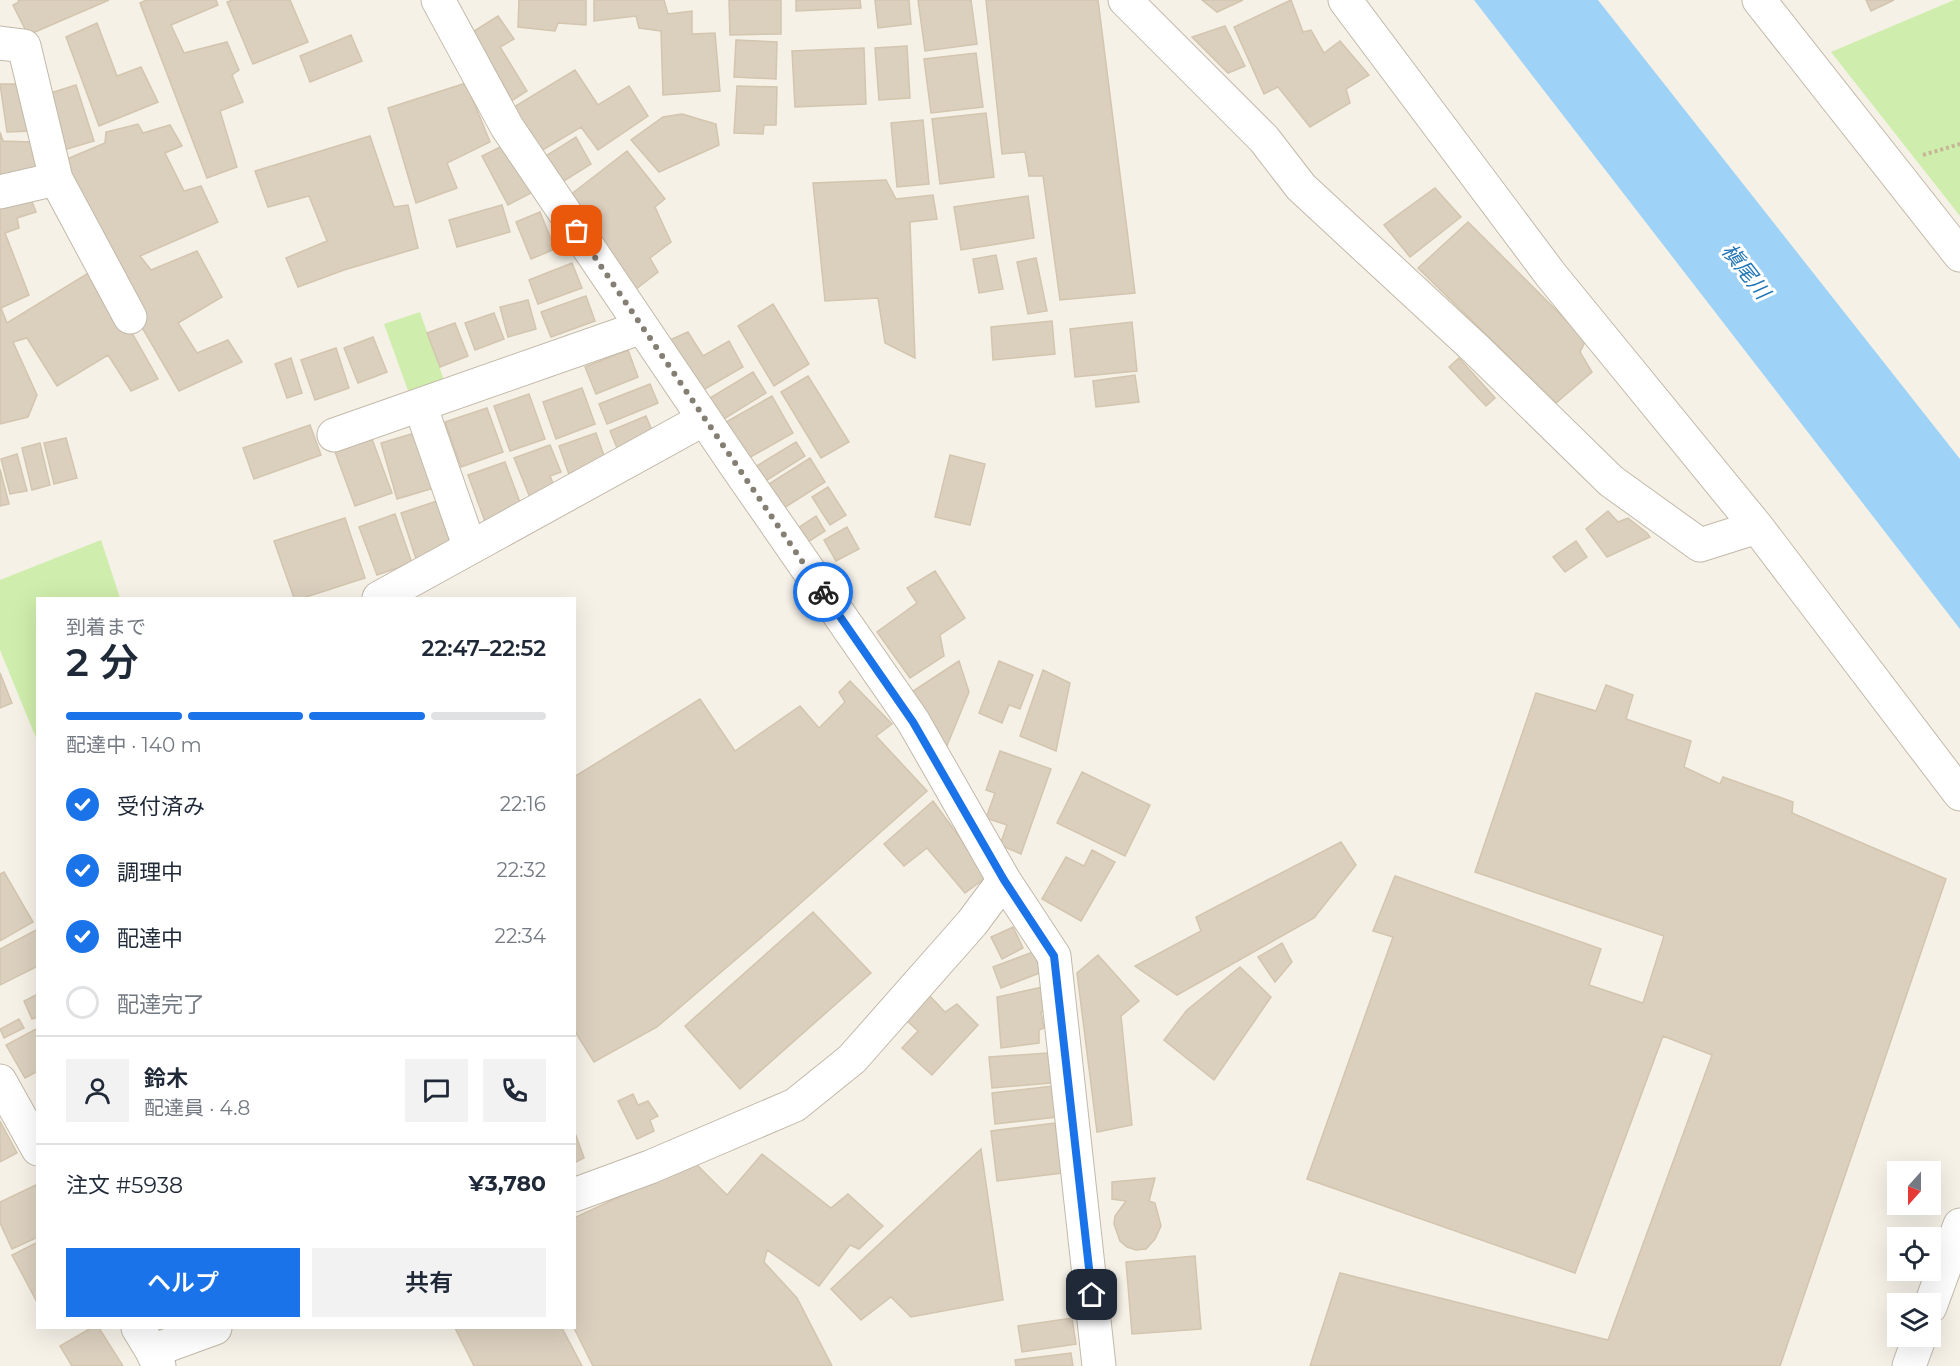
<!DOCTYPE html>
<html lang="ja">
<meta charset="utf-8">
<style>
:root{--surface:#fff;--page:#f2f2f3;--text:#1f2937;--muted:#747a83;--line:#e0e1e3;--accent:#1a73e8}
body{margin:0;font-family:Montserrat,"Noto Sans JP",sans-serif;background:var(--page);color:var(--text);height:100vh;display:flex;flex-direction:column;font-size:22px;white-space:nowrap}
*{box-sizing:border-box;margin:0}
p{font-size:20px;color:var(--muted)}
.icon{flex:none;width:33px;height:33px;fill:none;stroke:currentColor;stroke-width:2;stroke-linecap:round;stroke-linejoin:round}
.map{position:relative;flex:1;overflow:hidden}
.details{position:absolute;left:36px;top:597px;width:540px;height:732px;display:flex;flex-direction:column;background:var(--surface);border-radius:0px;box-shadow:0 6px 24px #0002}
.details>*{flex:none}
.needle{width:39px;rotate:201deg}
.controls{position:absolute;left:1887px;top:1161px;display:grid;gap:12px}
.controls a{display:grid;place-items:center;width:54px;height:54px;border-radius:0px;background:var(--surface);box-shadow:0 6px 24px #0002;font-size:30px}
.pin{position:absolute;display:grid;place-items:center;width:51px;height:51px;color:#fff;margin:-26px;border-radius:12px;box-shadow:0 3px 9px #0006}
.courier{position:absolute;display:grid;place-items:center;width:60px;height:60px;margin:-30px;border:4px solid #1a73e8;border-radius:50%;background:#fff;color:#222;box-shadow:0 2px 8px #0007}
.headline em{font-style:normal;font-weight:600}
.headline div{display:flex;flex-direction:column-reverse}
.headline{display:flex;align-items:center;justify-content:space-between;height:102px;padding:0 30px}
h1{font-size:39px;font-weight:600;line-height:45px}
.bar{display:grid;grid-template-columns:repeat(4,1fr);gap:9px 6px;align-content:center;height:72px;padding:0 30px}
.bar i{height:8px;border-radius:4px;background:var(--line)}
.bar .on{background:var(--accent)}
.bar p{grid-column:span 4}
.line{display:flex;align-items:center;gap:15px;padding:0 30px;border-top:2px solid var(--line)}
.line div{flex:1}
.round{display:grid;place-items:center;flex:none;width:63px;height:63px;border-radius:0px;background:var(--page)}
ol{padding:0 30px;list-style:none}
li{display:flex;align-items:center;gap:18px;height:66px}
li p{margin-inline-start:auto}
li .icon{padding:6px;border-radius:50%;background:var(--accent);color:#fff;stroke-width:4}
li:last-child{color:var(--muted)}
li i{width:33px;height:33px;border:3px solid var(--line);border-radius:50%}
.cta{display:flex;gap:12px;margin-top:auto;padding:12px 30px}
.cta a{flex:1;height:69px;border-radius:0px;background:var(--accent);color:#fff;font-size:24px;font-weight:600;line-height:69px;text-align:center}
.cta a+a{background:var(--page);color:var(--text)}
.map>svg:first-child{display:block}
</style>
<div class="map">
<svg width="1960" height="1366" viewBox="0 0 1960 1366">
<rect width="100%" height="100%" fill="#f5f1e7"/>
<path fill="#cfedac" d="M1954,0H1960V216L1831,52Z
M420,312L445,383L410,396L384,324Z
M101,540L120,598H38L36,738L0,650V580Z"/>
<path fill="#9ed2f7" d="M1474,0H1598L1960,459V629Z"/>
<path fill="#dbd0be" stroke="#d3c5ae" stroke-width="1.5" d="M18,0H109L28,35L13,5L19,2Z
M146,0H216L218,5L171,25L184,53L227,42L239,70L232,75L243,102L220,111L237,167L207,178L140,3Z
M233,0H290L308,42L253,64L227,2Z
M519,0H586V25L558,23L555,31L518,27Z
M594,0H664L668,14L692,11V34L715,33L720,91L663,95L661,31L639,28L636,16L594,21Z
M729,0H781V34L730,35Z
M796,0H860L861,8L796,11Z
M875,0H909L911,24L878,28Z
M918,0H971L977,44L925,51Z
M986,0H1098L1135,293L1060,300L1043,176H1029L1025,152L1002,154Z
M1202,0H1243L1217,12Z
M1291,0L1303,32L1311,30L1324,53L1340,41L1369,75L1346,89L1350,103L1310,127L1278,87L1264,94L1234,27Z
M1866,0H1894L1871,11Z
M498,16L514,39L500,47L527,91L505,105L463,38Z
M97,23L117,76L141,67L158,102L99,126L66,37Z
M1225,26L1245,66L1228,73L1192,37Z
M351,35L362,61L310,82L300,56Z
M736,40L777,42L776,79L734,77Z
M907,46L910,98L879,100L875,48Z
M864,48L866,104L795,107L792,51Z
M976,53L983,107L931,113L924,59Z
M575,70L598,105L629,86L648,116L598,150L581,127L536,154L509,110Z
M466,83L490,142L447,163L457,188L416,203L388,108Z
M0,84H22L32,131L7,132Z
M76,85L94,141L60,151L44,95Z
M737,86L777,87L776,125H764L763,134L734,133Z
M986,113L994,177L940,184L932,119Z
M682,114L716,124L719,145L659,172L631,140L663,117Z
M923,120L929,184L897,187L891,123Z
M138,124L143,133L170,125L182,146L165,153L184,191L201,186L218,222L140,256L151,270L197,251L222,297L178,323L197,353L228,340L242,362L179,391L119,288L60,162L105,143L106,132Z
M0,132L3,141L30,142L39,173L0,182Z
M370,136L394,207L408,205L418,248L344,270L298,287L286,258L327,241L309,196L268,207L255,171Z
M576,137L591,164L556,186L541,159Z
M506,144L531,193L508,205L482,156Z
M627,151L665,199L655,207L671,242L650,258L658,272L631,293L569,196Z
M886,180L896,199L933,195L937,219L910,222L915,358L885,343L878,298L825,301L813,183Z
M1435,188L1461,217L1410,257L1384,225Z
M29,194L36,212L17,218L19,228L5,233L29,295L1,308L7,323L90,272L132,333L158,379L131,391L108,355L57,386L27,338L13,342L37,395L28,417L0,424V203Z
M1028,196L1034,238L961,250L954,207Z
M502,205L510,232L457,247L449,220Z
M540,212L555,249L531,259L516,222Z
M1468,222L1586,340L1580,352L1592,372L1556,403L1418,268Z
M996,255L1003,289L979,293L973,259Z
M1036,258L1047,311L1028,314L1017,262Z
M572,263L582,288L538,304L529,280Z
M586,296L595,321L551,337L541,312Z
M528,300L536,329L508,337L500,307Z
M773,304L809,364L774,386L738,326Z
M494,313L504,339L475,350L465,323Z
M1052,321L1055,354L993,360L991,327Z
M1132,322L1137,371L1075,377L1070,329Z
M455,323L468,356L440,367L427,333Z
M688,332L703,356L729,341L743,367L698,393L665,342Z
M373,337L387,372L358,383L344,348Z
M336,348L349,388L315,400L301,360Z
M628,350L638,377L596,394L585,367Z
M291,358L302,393L287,398L275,364Z
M1459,358L1495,398L1486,406L1449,367Z
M753,372L766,393L719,422L705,401Z
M1135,375L1139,402L1096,407L1093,381Z
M808,376L849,442L821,458L781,392Z
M650,384L658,403L607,424L599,404Z
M582,388L595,424L556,439L543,402Z
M529,394L545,439L510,451L494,406Z
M772,396L793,433L747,459L726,422Z
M487,408L503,452L461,467L445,422Z
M646,416L656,440L620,455L610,431Z
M310,425L321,455L254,479L243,448Z
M418,432L434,488L397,499L381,443Z
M596,433L608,467L571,480L559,446Z
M66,438L77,478L54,484L44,443Z
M372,439L392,493L355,506L335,452Z
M796,442L805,456L764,482L755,467Z
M40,443L50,485L32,490L22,448Z
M550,445L561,472L550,476L556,490L531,500L514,458Z
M17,454L27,491L10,494L1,459Z
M950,455L985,464L970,525L935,517Z
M810,458L825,482L784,508L769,484Z
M505,462L524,513L487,527L468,475Z
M0,469L9,504L0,506Z
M828,487L846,515L830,525L812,497Z
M437,501L453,550L417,562L401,513Z
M1608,511L1618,522L1628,518L1647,533L1650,537L1607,557L1586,529Z
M395,514L412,563L377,575L359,527Z
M816,516L825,531L808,542L798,528Z
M345,518L365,578L303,598H294L274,541Z
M847,527L859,549L836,561L824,540Z
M1576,541L1587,557L1565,572L1553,557Z
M935,571L965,618L940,635L944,656L910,678L877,632L917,603L907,588Z
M959,661L969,692L944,753L907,695Z
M999,661L1033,675L1020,709L1009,705L1002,723L979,713Z
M1043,670L1070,683L1056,751L1020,736Z
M0,673L12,703L0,708Z
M850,681L892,724L876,736L927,791L777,924L657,1027L594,1062L574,1030V777L700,699L735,751L800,706L819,728L845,702L839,692Z
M1606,685L1633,695L1626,719L1691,741L1684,767L1720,784L1723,777L1793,802L1792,813L1946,879L1780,1366H1310L1340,1273L1608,1340L1712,1055L1663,1036L1575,1273L1307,1179L1393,937L1373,931L1395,876L1601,949L1589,985L1643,1003L1664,936L1475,872L1536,693L1596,711Z
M1000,751L1051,769L1021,854L1000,845L1007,825L986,818L995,793L986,790Z
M1082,772L1150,805L1125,856L1057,823Z
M933,801L988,876L965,893L927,848L904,866L884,844Z
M1341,842L1356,865L1314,918L1177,995L1135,966L1201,931L1196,917Z
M1092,850L1115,862L1081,921L1042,899L1066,857L1084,866Z
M4,872L33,922L0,941V874Z
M813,912L871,973L740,1089L685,1026Z
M1013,927L1023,948L1002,959L991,937Z
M38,929V966L0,985V949Z
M1282,943L1292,962L1275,982L1258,957Z
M1033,952L1042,972L1001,988L993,967Z
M1098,955L1139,1001L1121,1016L1132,1125L1097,1132L1077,973Z
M1240,967L1271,997L1214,1080L1164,1040L1187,1010Z
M1043,987L1046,1011L1041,1012L1044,1028L1039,1030V1043L1001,1048L997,997Z
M38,994V1017L32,1019L24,1001Z
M928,994L945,1012L957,1004L978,1025L932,1075L902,1048L918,1031L905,1019Z
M19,1019L24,1028L4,1038L0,1029Z
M38,1028V1071L25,1078L6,1045Z
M1048,1053L1051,1083L992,1088L989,1057Z
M1053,1086L1057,1117L995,1124L992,1093Z
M633,1094L638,1105L648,1101L658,1116L650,1120L654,1131L637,1139L618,1101Z
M0,1121L17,1153L0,1162Z
M1055,1123L1062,1173L997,1181L991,1131Z
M574,1130L584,1158L574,1163Z
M981,1149L1003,1300L911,1317L891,1297L861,1320L831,1289Z
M762,1154L831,1208L848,1194L883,1226L859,1249L850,1245L819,1286L767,1250L764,1262L797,1298L832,1366H593L574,1328V1218L694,1162L727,1195Z
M1155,1178L1149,1201L1155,1203L1161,1226L1155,1239L1146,1249L1136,1250L1127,1247L1120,1241L1114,1224L1115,1216L1126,1201L1112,1199V1182Z
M36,1185L38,1189V1237L12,1249L0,1223V1202Z
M38,1242V1304L12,1255Z
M1195,1256L1201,1329L1132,1334L1126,1262Z
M1072,1318L1076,1344L1022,1352L1018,1326Z
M91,1328H99L123,1366H72L60,1346Z
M455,1328H562L582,1366H474Z
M1071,1353L1073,1366H1016L1015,1360Z"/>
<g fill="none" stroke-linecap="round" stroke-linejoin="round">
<g stroke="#c2b9a9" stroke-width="35">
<path id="minor" d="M438,0L507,127L732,460L913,721L1004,880L972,923L852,1059L795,1105L650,1167L574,1195
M1125,0L1264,139L1301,187L1476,349L1611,481L1700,545L1757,527
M1345,0L1551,275L1757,527L1960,794
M0,43L24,46L56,179L130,317
M0,192L56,179
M420,405L470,548
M334,435L642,327
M379,598L704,419
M1004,880L1054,956L1099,1366
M0,1081L38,1149
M138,1328L152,1351L215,1328"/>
</g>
<g stroke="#c2b9a9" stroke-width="35">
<path id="tertiary" d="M1759,0L1960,255
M1930,1307L1960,1225
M152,1351L159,1366
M1909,1366L1920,1336"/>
</g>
<path stroke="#c5b698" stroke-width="4" stroke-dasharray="3 3" stroke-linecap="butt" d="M1923,155L1960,144"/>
<use href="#minor" stroke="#fff" stroke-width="33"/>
<use href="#tertiary" stroke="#fff" stroke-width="33"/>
</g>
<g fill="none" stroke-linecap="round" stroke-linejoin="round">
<path stroke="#857f73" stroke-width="6" stroke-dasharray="0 10.8" d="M577,231L823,592"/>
<path stroke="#1a73e8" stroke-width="8" d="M823,592L913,722L1004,880L1054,956L1092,1295"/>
</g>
<g text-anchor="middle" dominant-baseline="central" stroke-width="6" stroke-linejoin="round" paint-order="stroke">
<g font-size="21" font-style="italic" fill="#2277b7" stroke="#fff">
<text transform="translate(1746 271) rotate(52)">槇尾川</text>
</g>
</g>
</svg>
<div class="controls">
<a><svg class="needle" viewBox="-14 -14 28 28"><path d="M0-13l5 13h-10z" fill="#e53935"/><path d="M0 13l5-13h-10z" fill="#747a83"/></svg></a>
<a><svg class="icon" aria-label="locate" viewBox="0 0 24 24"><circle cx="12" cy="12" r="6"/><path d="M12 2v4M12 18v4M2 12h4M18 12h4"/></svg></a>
<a><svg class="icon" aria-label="layers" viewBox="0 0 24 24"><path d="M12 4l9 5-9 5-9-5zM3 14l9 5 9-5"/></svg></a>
</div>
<div class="pin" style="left:577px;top:231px;background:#ea580c"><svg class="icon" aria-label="bag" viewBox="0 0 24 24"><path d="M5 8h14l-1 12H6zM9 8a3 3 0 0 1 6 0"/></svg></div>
<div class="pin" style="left:1092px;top:1295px;background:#1f2937"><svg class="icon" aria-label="home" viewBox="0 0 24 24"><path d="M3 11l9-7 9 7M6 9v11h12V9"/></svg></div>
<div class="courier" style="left:823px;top:592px"><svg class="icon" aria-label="bike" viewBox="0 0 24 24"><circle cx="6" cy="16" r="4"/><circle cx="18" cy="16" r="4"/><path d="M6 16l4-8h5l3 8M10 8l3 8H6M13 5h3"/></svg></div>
<section class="details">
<div class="headline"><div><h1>2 分</h1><p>到着まで</p></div><em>22:47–22:52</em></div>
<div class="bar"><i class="on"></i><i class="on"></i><i class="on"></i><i></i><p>配達中 · 140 m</p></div>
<ol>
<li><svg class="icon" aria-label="check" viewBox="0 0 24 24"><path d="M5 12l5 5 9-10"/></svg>受付済み<p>22:16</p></li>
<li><svg class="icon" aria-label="check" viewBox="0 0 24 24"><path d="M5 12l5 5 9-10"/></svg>調理中<p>22:32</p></li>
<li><svg class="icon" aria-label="check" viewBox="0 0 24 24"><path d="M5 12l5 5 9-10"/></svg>配達中<p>22:34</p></li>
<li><i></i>配達完了</li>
</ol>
<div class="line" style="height:108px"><a class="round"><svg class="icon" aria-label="person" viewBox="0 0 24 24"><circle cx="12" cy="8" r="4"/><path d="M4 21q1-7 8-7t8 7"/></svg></a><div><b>鈴木</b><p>配達員 · 4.8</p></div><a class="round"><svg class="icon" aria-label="chat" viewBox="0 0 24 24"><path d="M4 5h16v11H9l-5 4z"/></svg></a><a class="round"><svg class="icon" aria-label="phone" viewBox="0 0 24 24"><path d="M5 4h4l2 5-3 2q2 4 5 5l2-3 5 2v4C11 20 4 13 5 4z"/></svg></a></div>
<div class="line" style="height:78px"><div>注文 #5938</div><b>¥3,780</b></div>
<div class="cta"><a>ヘルプ</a><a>共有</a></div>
</section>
</div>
